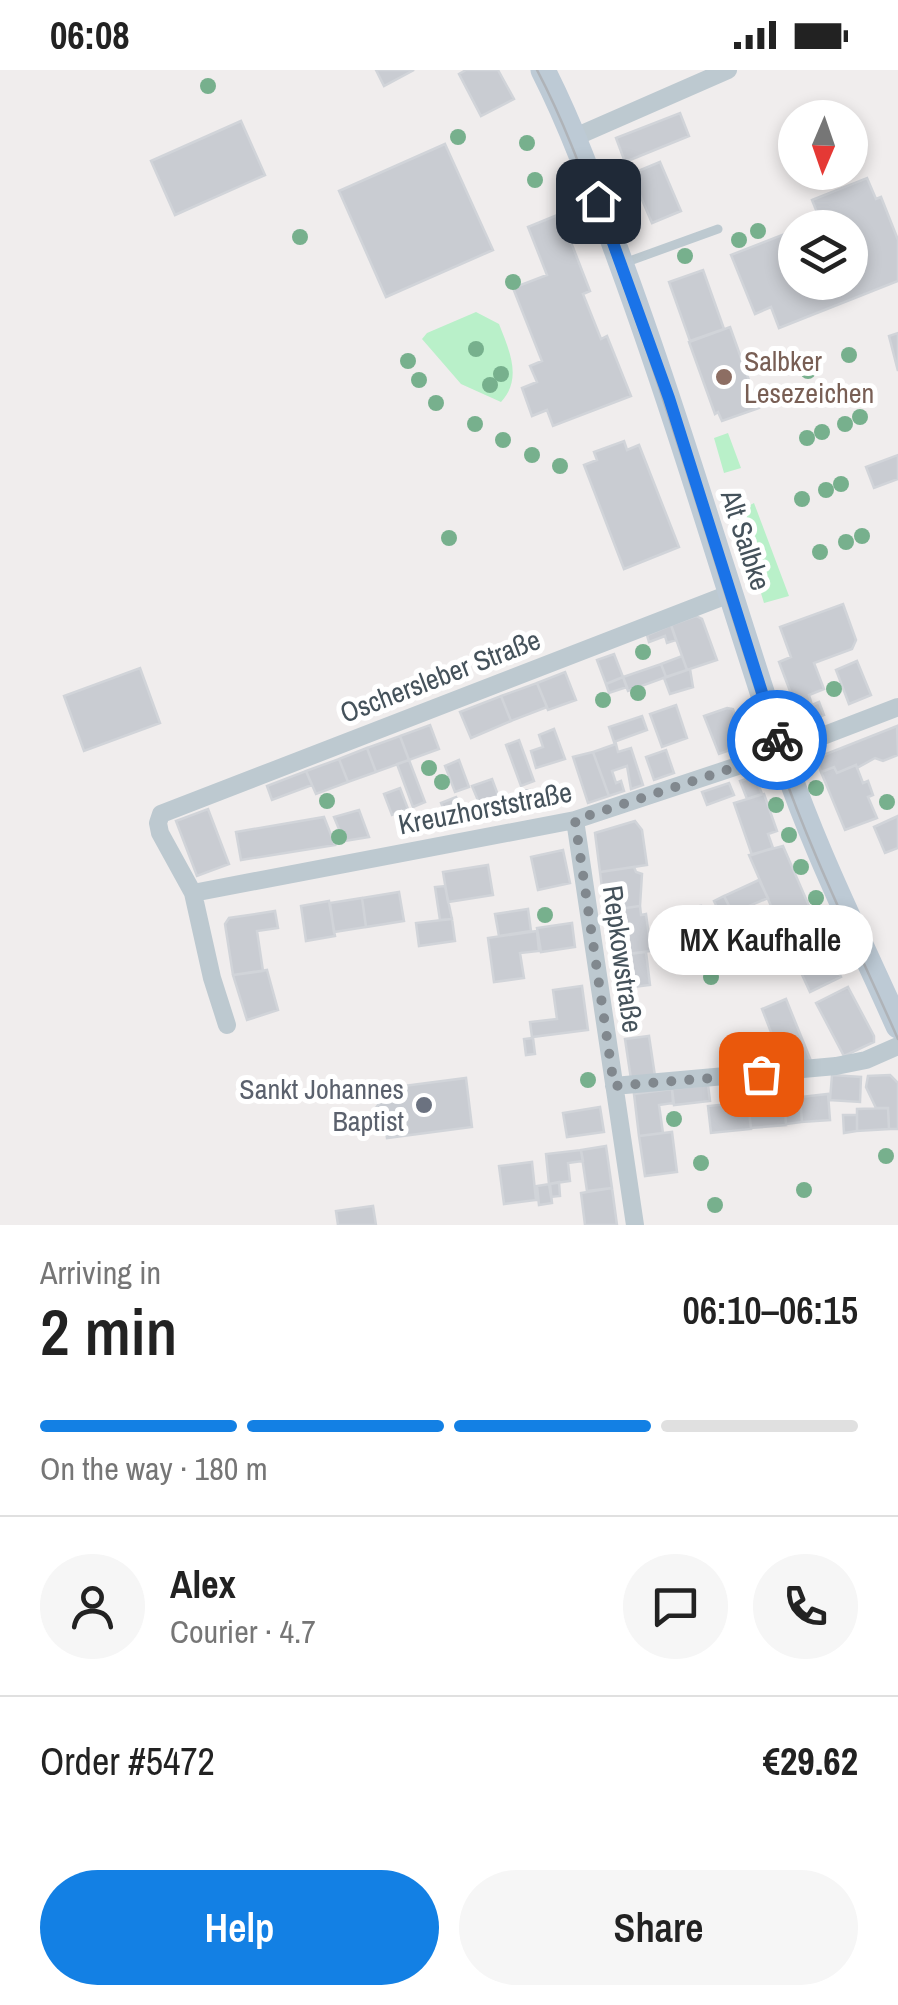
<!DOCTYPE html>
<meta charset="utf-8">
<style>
:root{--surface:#fff;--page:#f6f6f6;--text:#222;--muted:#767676;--line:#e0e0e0;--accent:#1380e4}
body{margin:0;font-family:"Archivo Narrow",sans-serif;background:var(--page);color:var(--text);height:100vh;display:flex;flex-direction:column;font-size:38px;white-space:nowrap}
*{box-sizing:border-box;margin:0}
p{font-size:32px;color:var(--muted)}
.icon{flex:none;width:55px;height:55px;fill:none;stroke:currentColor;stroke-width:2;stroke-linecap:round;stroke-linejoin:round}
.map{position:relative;height:1155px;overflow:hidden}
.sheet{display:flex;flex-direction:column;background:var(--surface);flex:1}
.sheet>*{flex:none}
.needle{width:65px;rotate:182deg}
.controls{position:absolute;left:778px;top:30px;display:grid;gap:20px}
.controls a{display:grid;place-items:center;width:90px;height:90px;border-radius:50%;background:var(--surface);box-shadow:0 5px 15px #0003;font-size:50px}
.pin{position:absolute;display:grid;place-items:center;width:85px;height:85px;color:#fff;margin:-42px;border-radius:20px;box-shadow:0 5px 15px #0006}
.courier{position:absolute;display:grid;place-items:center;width:100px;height:100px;margin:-50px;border:8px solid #1a73e8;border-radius:50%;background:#fff;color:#222;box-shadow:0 2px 12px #0007}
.bubble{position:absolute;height:70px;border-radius:35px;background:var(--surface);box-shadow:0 5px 15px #0003;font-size:32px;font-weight:600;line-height:70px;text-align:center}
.headline em{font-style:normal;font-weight:600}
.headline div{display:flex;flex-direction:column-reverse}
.headline{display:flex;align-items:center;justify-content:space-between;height:170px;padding:0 40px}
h1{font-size:65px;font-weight:600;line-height:75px}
.bar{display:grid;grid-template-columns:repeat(4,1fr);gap:15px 10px;align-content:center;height:120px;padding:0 40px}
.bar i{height:12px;border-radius:8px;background:var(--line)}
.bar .selected{background:var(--accent)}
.bar p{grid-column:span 4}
.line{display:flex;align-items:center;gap:25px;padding:0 40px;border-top:2px solid var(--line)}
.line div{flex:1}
.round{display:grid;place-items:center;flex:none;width:105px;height:105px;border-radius:52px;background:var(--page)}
.cta{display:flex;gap:20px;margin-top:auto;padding:20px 40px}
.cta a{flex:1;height:115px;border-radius:60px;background:var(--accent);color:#fff;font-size:40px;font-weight:600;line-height:115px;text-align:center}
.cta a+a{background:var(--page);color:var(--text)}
.status{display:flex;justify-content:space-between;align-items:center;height:70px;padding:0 50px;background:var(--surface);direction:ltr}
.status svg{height:28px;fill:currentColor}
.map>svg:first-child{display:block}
</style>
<div class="status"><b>06:08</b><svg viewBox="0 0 49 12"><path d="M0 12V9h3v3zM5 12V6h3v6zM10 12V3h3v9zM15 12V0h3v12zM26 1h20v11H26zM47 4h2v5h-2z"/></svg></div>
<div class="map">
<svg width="898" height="1155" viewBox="0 0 898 1155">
<rect width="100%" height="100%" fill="#f0eded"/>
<path fill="#b9f0c9" d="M476,242L499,254C509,280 523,308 501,332L461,314L422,269L427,263Z
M728,363L741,398L724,403L714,368Z
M754,433L789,526L764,533L736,442Z"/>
<path fill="#c9ccd2" stroke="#d1d4d9" stroke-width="2.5" d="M376,0H414L384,16Z
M466,0H498L514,29L481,46L459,4Z
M680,43L689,66L625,92L616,68Z
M241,51L265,105L175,145L151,91Z
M445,74L493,180L386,227L339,121Z
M660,92L681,141L652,153L631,104Z
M867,108L876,129L881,127L898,170V211L779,258L771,237L755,244L731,185L795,160V212H850V158H801L820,150L812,130Z
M560,144L590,221L583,224L601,269L607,266L631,326L553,356L547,340L532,346L522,318L537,312L530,296L542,291L513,218L547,205L528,157Z
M703,200L724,259L690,271L669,212Z
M730,257L759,338L722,351L718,342L715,344L689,272Z
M898,263V301L889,266Z
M624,371L627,380L639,375L679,477L624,499L584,395L597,390L594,382Z
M898,385V409L874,418L866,397Z
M843,534L856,570L852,579L814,593L824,619L809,625L812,635L819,632L824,645L802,653L779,592L791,587L780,557Z
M696,546L702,549L717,590L687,600L671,555Z
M671,555L676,570L667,573L665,566L649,572L647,565Z
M614,584L623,607L606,614L597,590Z
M682,586L687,600L666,607L661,594Z
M857,591L871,625L849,634L836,600Z
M661,594L666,607L628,621L623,607Z
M140,598L160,653L84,681L64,626Z
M690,599L693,617L670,624L664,608Z
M565,602L576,630L548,640L537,613Z
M623,607L627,617L609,623L606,614Z
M537,613L547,637L511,651L501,626Z
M501,626L511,651L471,668L460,642Z
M676,635L687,668L662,677L650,644Z
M727,638L733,639L744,675L719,684L704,646Z
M642,646L647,660L614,672L609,657Z
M430,655L439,679L409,690L400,666Z
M897,656L898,685L883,691L875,688L857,698L856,695L837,703L834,697L821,702L816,688Z
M554,659L565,689L536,698L531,681L543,677L539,665Z
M400,666L409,690L376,702L367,678Z
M519,670L534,711L521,716L506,675Z
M616,674L618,682L631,678L643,715L631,719L627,696L612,701L616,713L621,711L624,721L609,726L593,682Z
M367,678L376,702L348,712L339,689Z
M666,680L674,703L654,710L646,687Z
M593,682L609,726L588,733L573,687Z
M339,689L348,712L316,724L306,701Z
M409,690L425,732L413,737L397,694Z
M459,690L469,717L455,722L445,696Z
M856,695L863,713L868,711L873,725L868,727L877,748L845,760L821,702L834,697L837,703Z
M306,701L312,715L272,730L267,716Z
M755,706L762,724L747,729L740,711Z
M492,709L505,744L485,747L472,716Z
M729,713L734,725L707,735L702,722Z
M400,718L408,739L392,745L384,724Z
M530,720L533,739L521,740L518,721Z
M764,724L777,761L768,764L773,778L752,785L734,733Z
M456,727L462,742L447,747L441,733Z
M208,739L229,794L197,806L176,751Z
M359,740L369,767L344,771L334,747Z
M898,746V778L885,783L874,757Z
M324,747L335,775L241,790L236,762Z
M635,751L642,760L647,795L600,802L595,763Z
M783,776L813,845L781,859L749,785Z
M563,780L570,813L538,820L531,787Z
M488,795L493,825L448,832L443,802Z
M634,797L636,802L642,804L640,836L605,841L600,802Z
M759,810L768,828L733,843L724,826Z
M445,816L452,849L440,850L435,817Z
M399,822L404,851L366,857L362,828Z
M724,826L740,859L730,864L714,831Z
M362,828L366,857L334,862L330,833Z
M329,831L335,866L306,871L301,836Z
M640,836L641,845L646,844L651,881L611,886L605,841Z
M701,836L707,871L674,876L670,840Z
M528,839L531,861L499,866L495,844Z
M275,841L278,858L257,861L263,901L233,905L225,854L229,848Z
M813,845L841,907L810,922L781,859Z
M452,849L455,871L419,876L416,853Z
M572,853L575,877L541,882L537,858Z
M778,853L789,876L732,902L721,878Z
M537,861L539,881L520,883L524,908L494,912L488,868Z
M646,882L650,915L616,919L611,886Z
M267,900L278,940L247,950L233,905Z
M582,916L588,960L532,967L530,952L557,949L553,920Z
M848,917L874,966V972L844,986L816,933Z
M786,929L811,991L783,993L762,939Z
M649,966L655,1006L631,1009L625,969Z
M533,968L535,984L526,985L524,969Z
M832,1005L861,1007L860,1032L830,1030Z
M890,1005L898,1013V1059H889L888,1038H876L866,1017L868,1006Z
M466,1008L472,1057L387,1068L385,1056L376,1051L375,1039L381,1031L380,1019Z
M764,1010L765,1025L748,1026L747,1012Z
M747,1012L748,1026L728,1027L727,1013Z
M708,1015L710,1031L674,1035L672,1019Z
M672,1019L673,1033L659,1035L663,1063L639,1066L634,1024Z
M828,1024L830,1050L802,1052L800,1027Z
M800,1027L802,1052L786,1054L784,1028Z
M784,1028L786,1055L751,1058L748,1032Z
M748,1032L751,1059L711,1063L708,1036Z
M600,1037L604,1062L567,1067L563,1043Z
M888,1038L889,1059L857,1061V1039Z
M843,1045H857V1061L844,1063Z
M672,1062L677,1102L645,1106L639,1066Z
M606,1076L612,1118L587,1121L581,1080Z
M581,1080L583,1091L568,1093L570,1111L549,1114L546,1084Z
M532,1092L536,1130L504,1134L499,1096Z
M559,1112L560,1126L551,1127L549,1114Z
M550,1114L552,1133L539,1135L537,1116Z
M612,1118L617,1155H585L581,1123Z
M373,1136L376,1155H338L336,1141Z"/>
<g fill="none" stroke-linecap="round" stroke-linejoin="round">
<path stroke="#bdc9d0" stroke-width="9" d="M624,193L718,159"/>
<path stroke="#bdc9d0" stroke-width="18" d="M575,67L728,0
M575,750L635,1155
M193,823L575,750L786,680L898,637
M227,955L212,908L193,823L160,763L158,753L161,744L732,523
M614,1016L836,996L866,990L898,976"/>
<path stroke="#bdcad5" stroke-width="25" d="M543,0C575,63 598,130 622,196C680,355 727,517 780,677C811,773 857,864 898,956"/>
<path stroke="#afb3b8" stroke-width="2.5" d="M537,0C568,59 589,121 612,183C673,347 721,516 776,682C809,780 856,874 898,969"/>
</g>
<g fill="#77b08d">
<circle cx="208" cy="16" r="8"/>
<circle cx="458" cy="67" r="8"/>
<circle cx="527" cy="73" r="8"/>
<circle cx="535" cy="110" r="8"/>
<circle cx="570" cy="145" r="8"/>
<circle cx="758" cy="161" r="8"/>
<circle cx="300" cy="167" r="8"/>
<circle cx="739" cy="170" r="8"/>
<circle cx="685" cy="186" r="8"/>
<circle cx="513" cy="212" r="8"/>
<circle cx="476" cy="279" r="8"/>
<circle cx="849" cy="285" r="8"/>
<circle cx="408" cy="291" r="8"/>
<circle cx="808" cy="301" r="8"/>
<circle cx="501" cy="304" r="8"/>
<circle cx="419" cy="310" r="8"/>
<circle cx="490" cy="315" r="8"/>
<circle cx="436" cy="333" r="8"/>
<circle cx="860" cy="347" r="8"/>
<circle cx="475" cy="354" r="8"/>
<circle cx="845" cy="354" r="8"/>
<circle cx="822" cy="362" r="8"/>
<circle cx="807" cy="368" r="8"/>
<circle cx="503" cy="370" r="8"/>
<circle cx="532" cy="385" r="8"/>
<circle cx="560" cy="396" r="8"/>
<circle cx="841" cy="414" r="8"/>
<circle cx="826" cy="420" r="8"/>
<circle cx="802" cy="429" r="8"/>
<circle cx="862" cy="466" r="8"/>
<circle cx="449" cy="468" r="8"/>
<circle cx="846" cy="472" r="8"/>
<circle cx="820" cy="482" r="8"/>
<circle cx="643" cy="582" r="8"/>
<circle cx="834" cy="619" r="8"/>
<circle cx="638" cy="623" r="8"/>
<circle cx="603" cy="630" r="8"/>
<circle cx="429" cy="698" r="8"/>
<circle cx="442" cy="712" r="8"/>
<circle cx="816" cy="718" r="8"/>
<circle cx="327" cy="731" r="8"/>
<circle cx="887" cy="732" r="8"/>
<circle cx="776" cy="735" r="8"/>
<circle cx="406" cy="754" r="8"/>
<circle cx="789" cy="765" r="8"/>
<circle cx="339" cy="767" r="8"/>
<circle cx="801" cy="797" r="8"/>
<circle cx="816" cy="828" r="8"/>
<circle cx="545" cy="845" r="8"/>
<circle cx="832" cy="865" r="8"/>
<circle cx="843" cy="891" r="8"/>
<circle cx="711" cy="907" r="8"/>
<circle cx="588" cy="1010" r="8"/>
<circle cx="674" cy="1049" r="8"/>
<circle cx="886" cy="1086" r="8"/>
<circle cx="701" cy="1093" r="8"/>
<circle cx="804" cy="1120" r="8"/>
<circle cx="715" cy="1135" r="8"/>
</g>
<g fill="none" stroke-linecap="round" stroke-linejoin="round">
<path stroke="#81888e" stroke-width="10" stroke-dasharray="0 18" d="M761,1004L614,1016L575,750L781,682L777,670"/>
<path stroke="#1a73e8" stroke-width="12" d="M598,131L669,328L777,670"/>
</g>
<circle fill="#8d6e63" stroke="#fff" stroke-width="4" cx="724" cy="307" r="10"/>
<circle fill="#6b7280" stroke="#fff" stroke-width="4" cx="424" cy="1035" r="10"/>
<g text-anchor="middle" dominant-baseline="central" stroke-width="10" stroke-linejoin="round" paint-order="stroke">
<g font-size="28" fill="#785e54" stroke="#fff" text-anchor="start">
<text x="744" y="291">Salbker<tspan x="744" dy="32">Lesezeichen</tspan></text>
</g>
<g font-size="28" fill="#45525b" stroke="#fff">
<text transform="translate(746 470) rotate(72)">Alt Salbke</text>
<text transform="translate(440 606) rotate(-21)">Oschersleber Straße</text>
<text transform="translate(485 738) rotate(-11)">Kreuzhorststraße</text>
<text transform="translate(623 889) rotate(82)">Repkowstraße</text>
</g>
<g font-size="28" fill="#5b616d" stroke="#fff" text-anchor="end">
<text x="404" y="1019">Sankt Johannes<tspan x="404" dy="32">Baptist</tspan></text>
</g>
</g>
</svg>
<div class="controls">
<a><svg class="needle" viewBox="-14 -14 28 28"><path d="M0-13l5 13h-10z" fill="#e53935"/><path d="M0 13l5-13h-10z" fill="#767676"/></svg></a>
<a><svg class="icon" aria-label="layers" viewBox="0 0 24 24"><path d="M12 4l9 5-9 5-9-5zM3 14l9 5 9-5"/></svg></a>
</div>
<div class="pin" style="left:761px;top:1004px;background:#ea580c"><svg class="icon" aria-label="bag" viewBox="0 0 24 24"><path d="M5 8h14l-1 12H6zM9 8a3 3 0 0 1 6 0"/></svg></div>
<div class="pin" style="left:598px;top:131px;background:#1f2937"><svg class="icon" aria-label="home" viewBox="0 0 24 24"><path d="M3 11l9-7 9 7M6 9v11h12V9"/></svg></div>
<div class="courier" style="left:777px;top:670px"><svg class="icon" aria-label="bike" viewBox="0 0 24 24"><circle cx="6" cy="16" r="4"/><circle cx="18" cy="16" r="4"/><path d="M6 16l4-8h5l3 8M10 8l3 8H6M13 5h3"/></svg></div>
<div class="bubble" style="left:648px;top:835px;width:225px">MX Kaufhalle</div>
</div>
<section class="sheet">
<div class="headline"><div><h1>2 min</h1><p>Arriving in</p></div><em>06:10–06:15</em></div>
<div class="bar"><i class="selected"></i><i class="selected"></i><i class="selected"></i><i></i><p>On the way · 180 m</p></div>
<div class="line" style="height:180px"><a class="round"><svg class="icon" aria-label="person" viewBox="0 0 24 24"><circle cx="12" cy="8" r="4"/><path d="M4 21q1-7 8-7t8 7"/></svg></a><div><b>Alex</b><p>Courier · 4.7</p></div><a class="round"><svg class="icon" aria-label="chat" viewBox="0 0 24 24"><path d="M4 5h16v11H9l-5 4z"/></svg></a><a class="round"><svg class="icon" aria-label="phone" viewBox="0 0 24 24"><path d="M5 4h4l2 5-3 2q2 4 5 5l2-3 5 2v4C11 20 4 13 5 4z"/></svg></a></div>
<div class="line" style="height:130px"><div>Order #5472</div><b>€29.62</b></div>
<div class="cta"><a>Help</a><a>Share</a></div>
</section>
